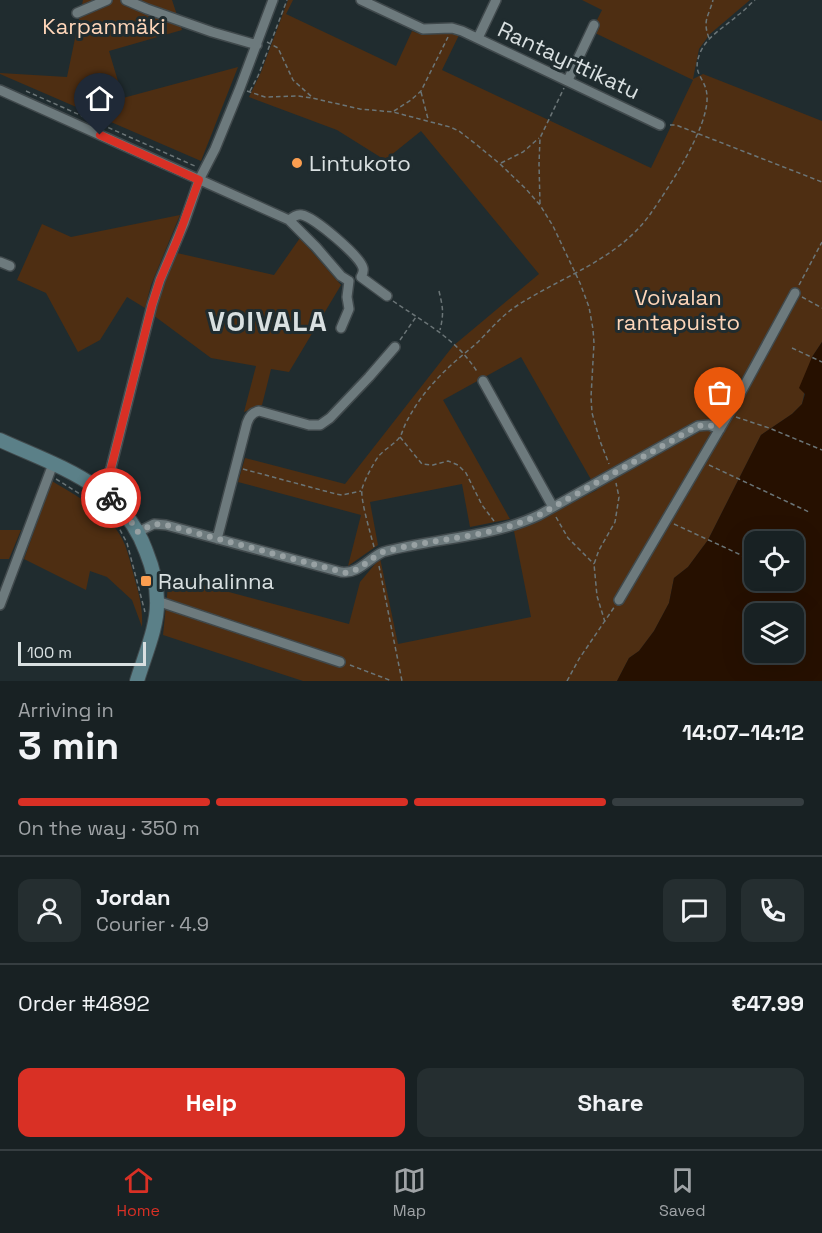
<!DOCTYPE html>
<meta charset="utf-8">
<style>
:root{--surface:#182123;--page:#252e30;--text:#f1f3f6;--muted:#9fa3a6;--line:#363e41;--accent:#d93025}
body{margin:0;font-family:"Space Grotesk",sans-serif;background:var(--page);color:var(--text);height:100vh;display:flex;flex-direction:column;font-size:22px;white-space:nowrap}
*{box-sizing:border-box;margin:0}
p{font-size:20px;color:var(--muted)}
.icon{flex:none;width:33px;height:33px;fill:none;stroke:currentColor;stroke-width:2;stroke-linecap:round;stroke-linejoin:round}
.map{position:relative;height:681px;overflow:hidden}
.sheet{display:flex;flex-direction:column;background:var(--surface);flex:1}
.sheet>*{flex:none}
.tools{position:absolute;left:744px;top:531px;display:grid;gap:12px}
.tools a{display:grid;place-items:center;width:60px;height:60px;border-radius:12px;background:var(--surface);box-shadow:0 6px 24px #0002,0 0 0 2px var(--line);font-size:30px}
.scale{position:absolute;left:18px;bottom:15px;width:128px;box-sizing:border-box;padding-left:6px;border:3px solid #d9e0e1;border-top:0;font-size:16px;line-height:21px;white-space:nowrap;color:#d9e0e1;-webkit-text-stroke:4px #202c2f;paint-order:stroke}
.pin{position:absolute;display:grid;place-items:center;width:51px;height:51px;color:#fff;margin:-62px -26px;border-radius:50% 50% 50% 0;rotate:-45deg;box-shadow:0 0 6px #0007}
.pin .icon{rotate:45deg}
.courier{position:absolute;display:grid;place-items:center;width:60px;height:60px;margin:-30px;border:4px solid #d93025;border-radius:50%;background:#fff;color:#222;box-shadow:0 2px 8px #0007}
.head em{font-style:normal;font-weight:600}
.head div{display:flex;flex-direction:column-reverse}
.head{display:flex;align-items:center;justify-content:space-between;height:102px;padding:0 18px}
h1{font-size:39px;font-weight:600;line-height:45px}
.bar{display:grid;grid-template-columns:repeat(4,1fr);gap:9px 6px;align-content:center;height:72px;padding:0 18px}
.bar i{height:8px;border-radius:4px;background:var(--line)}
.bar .current{background:var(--accent)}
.bar p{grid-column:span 4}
.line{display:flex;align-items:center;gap:15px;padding:0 18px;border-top:2px solid var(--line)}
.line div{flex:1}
.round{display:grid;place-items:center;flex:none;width:63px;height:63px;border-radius:12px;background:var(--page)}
.action{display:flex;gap:12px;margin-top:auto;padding:12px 18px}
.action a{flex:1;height:69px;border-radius:12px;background:var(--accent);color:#fff;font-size:24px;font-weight:600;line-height:69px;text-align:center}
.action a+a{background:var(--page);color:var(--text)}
.menu{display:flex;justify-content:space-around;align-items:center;height:84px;border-top:2px solid var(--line);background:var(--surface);font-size:16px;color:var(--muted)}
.menu a{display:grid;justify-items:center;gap:3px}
.menu .current{color:var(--accent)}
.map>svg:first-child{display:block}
</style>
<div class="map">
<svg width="822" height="681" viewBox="0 0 822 681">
<rect width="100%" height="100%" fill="#202c2f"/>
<path fill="#4e2e12" d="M83,0H172L182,30L109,51L123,98L238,67L201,161L0,74V73L67,77Z
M288,0H293L286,14L396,66L412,31L423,35L446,33L459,35L442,70L651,168L693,80L595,33L600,24L596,22L602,10L582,0H750L710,34L699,49L693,79L703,74L822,121V342L812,357L802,404L792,414L761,435L708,540L688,567L674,578L669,603L654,631L639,651L629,658L617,681H303L163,635L169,576L349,624L360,582L380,558L398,644L531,617L514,531L597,490L521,357L443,400L510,519L470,527L462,484L370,502L378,545L348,566L361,515L238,482L245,458L345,484L453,346L539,274L421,131L385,160L337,130L249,97L261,72Z
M180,215L151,285L145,308L127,297L100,340L78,352L46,293L17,280L42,224L71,237Z
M300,238L341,285L289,372L271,369L262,405L244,412L256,366L211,358L153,315L159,292L177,253L274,275Z
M52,481C79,498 112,513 125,545C129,555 131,566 134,576C139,594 143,608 142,627L132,600L107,577L90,571L86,590L24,559Z
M0,530H21L9,559H0Z"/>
<path fill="#261000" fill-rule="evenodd" d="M822,342V681H617L629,658L639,651L654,631L669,603L674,578L688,567L708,540L761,435L792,414L802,404L805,394L799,388L812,357ZM754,542H794V580H754ZM754,614H794V652H754Z"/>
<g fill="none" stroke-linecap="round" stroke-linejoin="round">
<g stroke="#40494c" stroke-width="12">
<path id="street" d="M126,0L147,9L212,32L257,45
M361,0L423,29L452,28L462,31L660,125
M77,13L107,0
M478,38L496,0
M568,80L594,25
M0,90L289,220L316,247L341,276L349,281
M289,220C293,217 297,214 302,215C314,217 360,256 363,268C364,272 363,273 361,277
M0,262L10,266
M361,277L387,296
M341,328L349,309L347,297L349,281
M483,381L553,507
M103,492L111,468L152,305L160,280L184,223L199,180L215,149L240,88L273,0
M138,532L154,524L166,525L341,572C358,575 369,558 383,552C435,538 491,538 539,515L698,426L709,425L720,429
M217,539L247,423C249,417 253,412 259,411L309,425H320L330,418L369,377L395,347
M619,600L735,403L795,293
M157,601L340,662
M0,605L53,464"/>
</g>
<g stroke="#40494c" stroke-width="16">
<path id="secondary" d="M0,440C59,467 122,485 146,551C152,566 157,584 157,601C158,626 144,657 137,681"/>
</g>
<path stroke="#6b7577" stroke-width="1.5" stroke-dasharray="4.5 3" stroke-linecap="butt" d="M709,38C702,20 709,16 713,0
M267,42L278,48L293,80L312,97
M26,91L197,167
M247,91L265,97L298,96L312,98L360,109L393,112L450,127L459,131L477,145L500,164L526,189L540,205L553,226L580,283L589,307L593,329L594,343L591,397L592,413L600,441L609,464
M250,91L258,76L287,0
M421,92L428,119
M394,111L411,100L421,91L448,37
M670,125H676L822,182
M501,163L523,152L539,138
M540,204L539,164L540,138L564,88
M799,285L822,242
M439,291C443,308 444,313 440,330
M802,297L822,308
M393,301C426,324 456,338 478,373
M400,340L416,317
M792,348L822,362
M736,417L769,428L822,450
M400,437L422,464L433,465L448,461L458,465L466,473L482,505L494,521
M709,465L809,512
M243,469L336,494L342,495L361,491
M56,479L99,506L118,526L127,543L145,612
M556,517L568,538L594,564
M674,524L754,561
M374,547C371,535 360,499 362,489C364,481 373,464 378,457C384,449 396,444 401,435C403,430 405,424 408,419C418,400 432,383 447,369C457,359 468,351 478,342C491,329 502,315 518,305C563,276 619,259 651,213C669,187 709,127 707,96C706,77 691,75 700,53C707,36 725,27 738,15C744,11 749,5 755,0
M379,566L402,681
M605,622L597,596L594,564L599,550L615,522L619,497L616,483
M350,665L392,681
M567,681L579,659L615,606"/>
<use href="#street" stroke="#6d7a7d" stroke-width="9"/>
<use href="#secondary" stroke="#5b8088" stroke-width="14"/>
</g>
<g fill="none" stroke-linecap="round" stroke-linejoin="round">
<path stroke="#98a1a3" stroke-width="6" stroke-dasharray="0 10.8" d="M111,498L128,517L138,532L154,524L166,525L346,573C360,571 370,558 383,552C435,538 491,538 539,515L698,426L709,425L720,429"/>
<path stroke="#d93025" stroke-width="8" d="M100,135L199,180L178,238L160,280L152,305L111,468L103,492L111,498"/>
</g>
<g fill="#fb9e50" stroke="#202c2f" stroke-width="2">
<circle cx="297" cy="163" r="6"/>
<rect x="140" y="575" width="12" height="12" rx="3"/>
</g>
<g text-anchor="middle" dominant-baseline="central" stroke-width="6" stroke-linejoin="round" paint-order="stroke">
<g font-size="22" fill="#fed6b9" stroke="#202c2f">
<text x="104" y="26">Karpanmäki</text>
<text x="678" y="297">Voivalan<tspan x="678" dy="25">rantapuisto</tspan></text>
</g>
<g font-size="22" fill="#d9e0e1" stroke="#202c2f">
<text transform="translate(569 60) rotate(25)">Rantayrttikatu</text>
</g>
<g font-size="22" fill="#d9e0e1" stroke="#202c2f" text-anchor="start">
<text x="309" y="163">Lintukoto</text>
<text x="158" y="581">Rauhalinna</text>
</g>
<g font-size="28" font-weight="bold" letter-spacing="1.5" fill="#d9e0e1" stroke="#202c2f">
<text x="268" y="321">VOIVALA</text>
</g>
</g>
</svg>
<div class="tools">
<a><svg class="icon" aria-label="locate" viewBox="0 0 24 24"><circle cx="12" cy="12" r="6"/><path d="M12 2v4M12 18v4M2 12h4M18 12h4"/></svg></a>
<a><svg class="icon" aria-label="layers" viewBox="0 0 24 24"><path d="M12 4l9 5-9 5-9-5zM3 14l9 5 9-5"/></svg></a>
</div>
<div class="scale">100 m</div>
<div class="pin" style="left:720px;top:429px;background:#ea580c"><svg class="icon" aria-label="bag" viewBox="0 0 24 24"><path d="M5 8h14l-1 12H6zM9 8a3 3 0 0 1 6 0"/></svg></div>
<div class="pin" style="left:100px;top:135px;background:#1f2937"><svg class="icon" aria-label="home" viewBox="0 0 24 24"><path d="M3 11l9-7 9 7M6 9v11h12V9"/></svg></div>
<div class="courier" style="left:111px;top:498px"><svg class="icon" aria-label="bike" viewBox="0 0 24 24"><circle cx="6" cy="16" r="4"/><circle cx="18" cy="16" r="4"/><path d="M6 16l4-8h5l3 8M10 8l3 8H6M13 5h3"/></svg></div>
</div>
<section class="sheet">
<div class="head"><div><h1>3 min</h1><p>Arriving in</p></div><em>14:07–14:12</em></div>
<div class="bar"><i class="current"></i><i class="current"></i><i class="current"></i><i></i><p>On the way · 350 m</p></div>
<div class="line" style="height:108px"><a class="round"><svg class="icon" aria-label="person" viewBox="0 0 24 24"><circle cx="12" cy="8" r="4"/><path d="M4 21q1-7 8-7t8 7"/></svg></a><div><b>Jordan</b><p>Courier · 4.9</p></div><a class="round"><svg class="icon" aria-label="chat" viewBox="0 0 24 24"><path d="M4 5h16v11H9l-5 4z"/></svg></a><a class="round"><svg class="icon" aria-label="phone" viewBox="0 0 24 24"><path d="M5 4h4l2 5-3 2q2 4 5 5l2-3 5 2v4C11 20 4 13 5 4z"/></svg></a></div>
<div class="line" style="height:78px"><div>Order #4892</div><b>€47.99</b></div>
<div class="action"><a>Help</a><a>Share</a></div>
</section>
<nav class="menu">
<a class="current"><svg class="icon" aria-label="home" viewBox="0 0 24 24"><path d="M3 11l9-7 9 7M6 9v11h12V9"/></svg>Home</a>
<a><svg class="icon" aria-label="map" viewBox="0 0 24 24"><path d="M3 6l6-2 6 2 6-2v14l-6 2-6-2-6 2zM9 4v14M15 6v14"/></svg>Map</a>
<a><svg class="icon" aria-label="saved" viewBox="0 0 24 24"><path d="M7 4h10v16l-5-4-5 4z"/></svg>Saved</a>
</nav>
